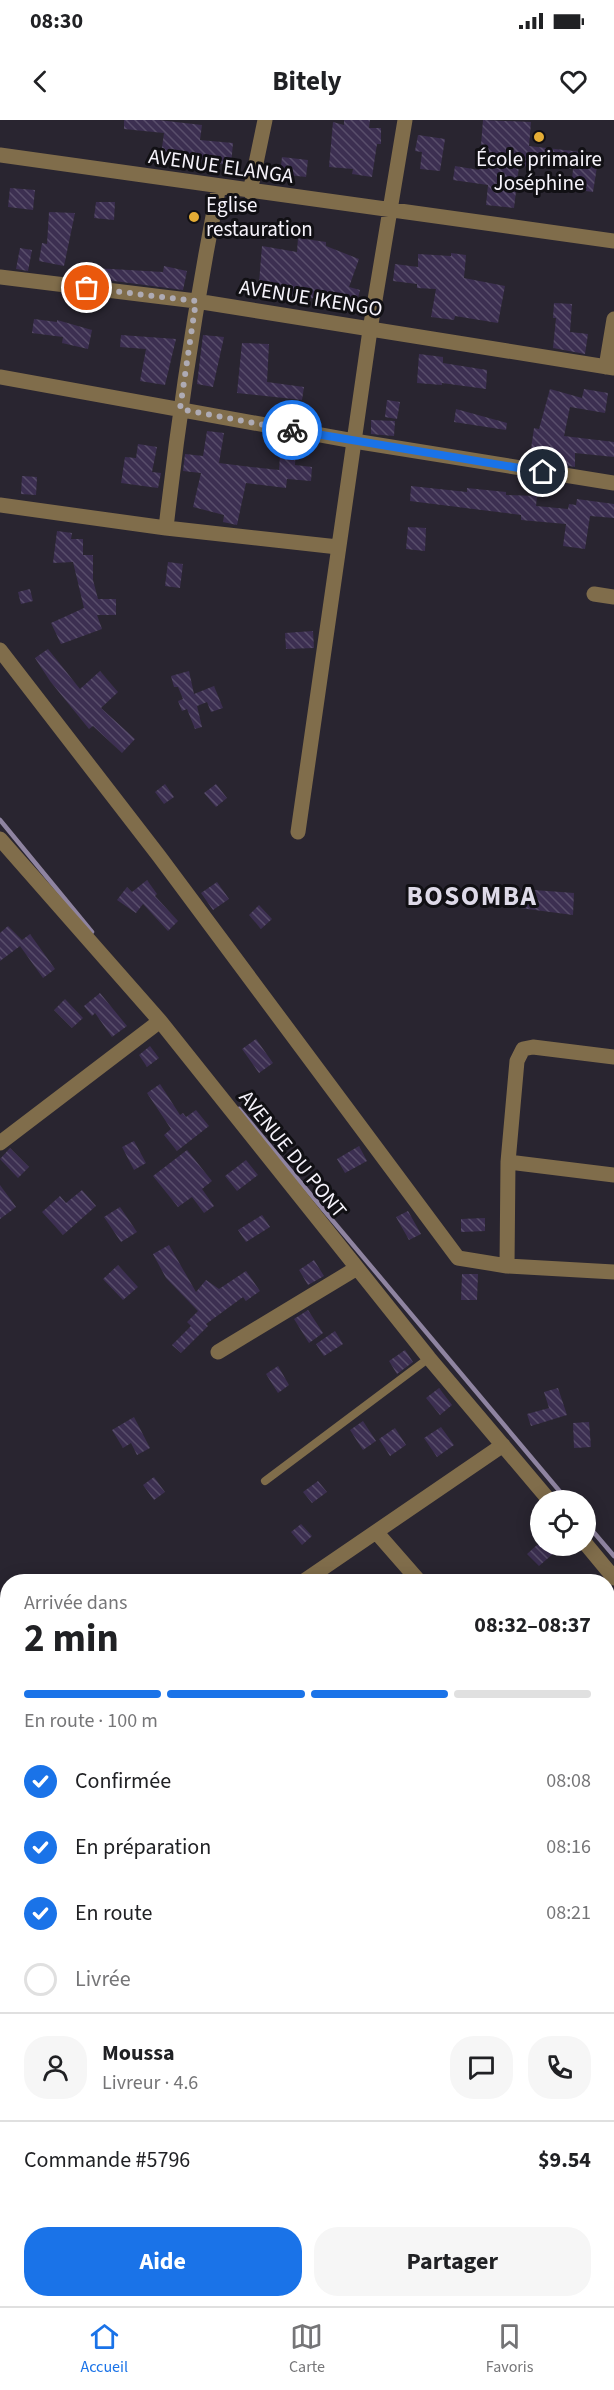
<!DOCTYPE html>
<html lang="fr">
<meta charset="utf-8">
<style>
:root{--surface:#fff;--page:#f6f6f6;--text:#202124;--muted:#757577;--line:#e0e0e0;--accent:#1a73e8}
body{margin:0;font-family:"Source Sans 3",sans-serif;background:var(--page);color:var(--text);height:100vh;display:flex;flex-direction:column;font-size:22px;white-space:nowrap}
*{box-sizing:border-box;margin:0}
p{font-size:20px;color:var(--muted)}
.icon{flex:none;width:33px;height:33px;fill:none;stroke:currentColor;stroke-width:2;stroke-linecap:round;stroke-linejoin:round}
.map{position:relative;flex:1;overflow:hidden}
.details{position:absolute;left:0px;top:1454px;width:615px;height:734px;display:flex;flex-direction:column;background:var(--surface);border-radius:24px 24px 0 0;box-shadow:0 3px 15px #0003}
.details>*{flex:none}
.fabs{position:absolute;left:530px;top:1370px;display:grid;gap:12px}
.fabs a{display:grid;place-items:center;width:66px;height:66px;border-radius:50%;background:var(--surface);box-shadow:0 3px 15px #0003;font-size:30px}
.pin{position:absolute;display:grid;place-items:center;width:51px;height:51px;color:#fff;margin:-26px;border:3px solid #fff;border-radius:50%;box-shadow:0 2px 6px #0007}
.courier{position:absolute;display:grid;place-items:center;width:60px;height:60px;margin:-30px;border:4px solid #1a73e8;border-radius:50%;background:#fff;color:#222;box-shadow:0 2px 8px #0007}
.summary em{font-style:normal;font-weight:700}
.summary div{display:flex;flex-direction:column-reverse}
.summary{display:flex;align-items:center;justify-content:space-between;height:102px;padding:0 24px}
h1{font-size:39px;font-weight:700;line-height:45px}
.bar{display:grid;grid-template-columns:repeat(4,1fr);gap:9px 6px;align-content:center;height:72px;padding:0 24px}
.bar i{height:8px;border-radius:4px;background:var(--line)}
.bar .on{background:var(--accent)}
.bar p{grid-column:span 4}
.line{display:flex;align-items:center;gap:15px;padding:0 24px;border-top:2px solid var(--line)}
.line div{flex:1}
.round{display:grid;place-items:center;flex:none;width:63px;height:63px;border-radius:24px;background:var(--page)}
ol{padding:0 24px;list-style:none}
li{display:flex;align-items:center;gap:18px;height:66px}
li p{margin-inline-start:auto}
li .icon{padding:6px;border-radius:50%;background:var(--accent);color:#fff;stroke-width:4}
li:last-child{color:var(--muted)}
li i{width:33px;height:33px;border:3px solid var(--line);border-radius:50%}
.cta{display:flex;gap:12px;margin-top:auto;padding:12px 24px}
.cta a{flex:1;height:69px;border-radius:24px;background:var(--accent);color:#fff;font-size:24px;font-weight:700;line-height:69px;text-align:center}
.cta a+a{background:var(--page);color:var(--text)}
.status{display:flex;justify-content:space-between;align-items:center;height:42px;padding:0 30px;background:var(--surface);direction:ltr}
.status svg{height:16px;fill:currentColor}
header{display:flex;justify-content:space-between;align-items:center;height:78px;padding:0 24px;background:var(--surface);font-size:27px;font-weight:700}
.tab-bar{display:flex;justify-content:space-around;align-items:center;height:84px;border-top:2px solid var(--line);background:var(--surface);font-size:16px;color:var(--muted)}
.tab-bar a{display:grid;justify-items:center;gap:3px}
.tab-bar .on{color:var(--accent)}
.map>svg:first-child{display:block}
</style>
<div class="status"><b>08:30</b><svg viewBox="0 0 49 12"><path d="M0 12V9h3v3zM5 12V6h3v6zM10 12V3h3v9zM15 12V0h3v12zM26 1h20v11H26zM47 4h2v5h-2z"/></svg></div>
<header><svg class="icon" aria-label="back" viewBox="0 0 24 24"><path d="M15 5l-7 7 7 7"/></svg>Bitely<svg class="icon" aria-label="heart" viewBox="0 0 24 24"><path d="M12 20l-8-8c-3-5 5-10 8-4 3-6 11-1 8 4z"/></svg></header>
<div class="map">
<svg width="614" height="2186" viewBox="0 0 614 2186">
<defs>
<pattern id="building-back-hatch" width="6" height="6" patternUnits="userSpaceOnUse" patternTransform="scale(1.5)"><rect width="6" height="6" fill="#3c2f51"/><path d="M-1 5l2 2M0 0l6 6M5-1l2 2" fill="none" stroke="#594e6b"/></pattern>
</defs>
<rect width="100%" height="100%" fill="#292530"/>
<g fill="none" stroke-linecap="round" stroke-linejoin="round">
<path stroke="#8f84a1" stroke-width="4.5" d="M0,700L92,812
M239,989L567,1380
M585,1402L614,1436"/>
</g>
<path fill="url(#building-back-hatch)" d="M124,0H158L202,5L200,20L233,23L231,45L197,42V46L160,42L164,13L124,9Z
M344,0H370L369,8H381V24H377L372,57L352,54L353,49L329,47L333,2L344,5Z
M483,0L531,2L529,26L599,34L593,72L571,69L573,49L519,46L514,88L486,85L488,65L453,60L455,46L479,50Z
M418,15L445,19L440,51L420,49L422,32L415,31Z
M282,37L308,40L306,57L280,54Z
M10,68L35,70L33,90L8,87Z
M96,82H115L114,100L94,98Z
M49,92L75,93L64,146L39,141L42,123L47,124Z
M298,118L326,122V126L359,139L349,167L360,170L356,185L324,177V179L258,175L262,126L297,132Z
M20,128L32,130L28,151L16,149Z
M451,133L466,135L464,158L505,166L498,203L455,196L454,200L431,197L436,169L417,168V164L393,161L395,144L418,147V134L451,136Z
M164,146L187,151L183,170L76,156L77,147L163,152Z
M554,183L572,184L570,212L588,214L585,234L553,228L556,198H553Z
M34,199L57,202V200L92,210L88,229L62,223L63,217L32,213Z
M121,215L176,219L165,265L140,261L146,229L120,227Z
M203,215L224,217L213,267L197,264Z
M242,223L269,224L267,262L304,267L302,280L237,273Z
M419,234L443,237V243L487,250L486,269L442,263V265L417,263Z
M550,269L582,278L584,269L608,273L605,293L570,287L564,316L614,322V337L575,333V347L535,340L536,329H531L534,308L539,309Z
M387,280L400,282L397,299L385,297Z
M456,289L507,303L506,310L454,302Z
M371,300L395,301L394,316L371,314Z
M207,311L224,313L219,343L251,347L279,350L281,322L296,323L295,345L312,347L311,361L287,359L286,368L246,363L237,405L223,402L224,395L193,387L201,353L183,351L185,334L203,336Z
M138,324L157,327L152,352L161,353L158,368L121,363L125,337L136,338Z
M22,356L37,357L36,375L21,374Z
M411,366L467,372V368L506,372V375L537,376L536,386L568,389L569,384L576,385L577,379L614,384V398L590,396L585,429L563,426L566,404L521,400V395L410,381Z
M408,407L426,408L425,431L406,429Z
M57,411L72,413L71,419H83V435H93V460L98,479H116V495H97L102,509L61,524L51,503L84,488L73,442L53,443Z
M168,442L183,444L180,468L165,466Z
M30,469L33,481L21,484L18,472Z
M313,511L314,528L286,529L285,513Z
M48,529L80,569L100,551L118,572L101,588L135,619L122,633L93,606L89,609L50,561L35,538Z
M189,551L194,574L214,566L223,588L211,592L207,582L197,586L202,607L195,609L187,589L182,591L178,581L183,579L178,567H174L171,556Z
M165,664L174,677L164,684L155,672Z
M216,664L227,678L216,687L204,673Z
M147,760L157,774L155,776L178,801L168,811L143,784L136,793L117,780L127,767L132,772Z
M217,762L229,779L213,790L201,773Z
M521,769L574,773L573,795L520,788Z
M259,785L272,799L261,809L249,795Z
M8,806L22,820L30,814L55,849L43,858L20,826L0,841V813Z
M100,873L127,906L112,917L95,893L92,896L84,886Z
M65,879L83,898L72,908L54,890Z
M256,919L273,943L259,953L242,929Z
M150,926L159,938L147,947L139,935Z
M160,964L180,995L183,993L186,997L196,990L209,1006L177,1031L164,1015L171,1009L147,973Z
M134,1021L146,1043L134,1050L122,1027Z
M359,1026L367,1041L345,1053L337,1039Z
M10,1028L29,1047L18,1058L0,1039Z
M187,1030L212,1061L202,1069L214,1086L204,1093L192,1077L178,1087L153,1056Z
M246,1040L258,1055L237,1071L225,1056Z
M0,1065L16,1087L0,1099Z
M82,1070L96,1086L63,1115L42,1092L60,1076L66,1083Z
M120,1087L137,1112L121,1122L104,1097Z
M408,1091L421,1114L409,1120L396,1097Z
M262,1095L270,1107L246,1122L238,1110Z
M485,1098V1111L461,1112V1099Z
M169,1125L196,1172L206,1160L219,1169L246,1151L260,1171L246,1181L243,1177L206,1204L208,1206L181,1233L172,1225L191,1206L187,1202L198,1191L166,1158L153,1134Z
M314,1140L324,1156L308,1165L299,1150Z
M118,1145L138,1167L123,1180L103,1159Z
M462,1154H478L477,1180H461Z
M308,1190L323,1213L309,1223L294,1199Z
M335,1211L343,1224L324,1236L316,1224Z
M405,1230L413,1242L397,1254L389,1241Z
M278,1246L289,1265L278,1273L266,1254Z
M439,1268L452,1285L440,1295L426,1278Z
M558,1268L567,1295L531,1306L527,1294L549,1288L544,1272Z
M134,1297L150,1328L137,1335L131,1323L123,1328L112,1310Z
M363,1301L376,1321L363,1330L350,1310Z
M589,1302L591,1327L574,1328L573,1303Z
M441,1307L454,1325L437,1337L424,1318Z
M395,1308L406,1325L390,1336L379,1319Z
M154,1357L165,1372L154,1380L143,1365Z
M318,1361L327,1372L312,1383L303,1372Z
M301,1404L312,1416L302,1425L291,1412Z
M537,1425H563L539,1446L527,1434Z"/>
<g fill="none" stroke-linecap="round" stroke-linejoin="round">
<path stroke="#806d4b" stroke-width="8" d="M265,1361L429,1238"/>
<path stroke="#806d4b" stroke-width="15" d="M0,35L614,121
M250,72L265,0
M0,157L196,181L614,248
M606,247L614,199
M0,257L354,321L614,363
M0,385L166,408L338,427
M166,408C179,293 196,180 219,66
M594,474L614,477
M0,530L159,736L458,1138L507,1146L614,1152
M298,712L370,210L405,0
M0,719L160,901L429,1238L549,1380
M0,1023L160,901
M508,1042L614,1055
M507,1146L508,1042L517,941L523,929L533,927L614,937
M218,1232L357,1148
M377,1413L419,1461
M585,1423L614,1458
M304,1461L503,1325
M0,1634L8,1632
M608,1678L614,1686
M608,1706L614,1702
M0,1811L8,1808
M608,1872L614,1879
M0,2012L8,2009
M608,2048L614,2057
M0,2072L8,2092
M0,2108L8,2102
M568,2180L574,2186
M368,2186L377,2180"/>
</g>
<g fill="none" stroke-linecap="round" stroke-linejoin="round">
<path stroke="#aeabb4" stroke-width="6" stroke-dasharray="0 10.8" d="M87,168L196,181L180,289L292,310"/>
<path stroke="#1a73e8" stroke-width="8" d="M292,310L543,352"/>
</g>
<g fill="#e5ad35" stroke="#111014" stroke-width="2">
<circle cx="539" cy="17" r="6"/>
<circle cx="194" cy="97" r="6"/>
</g>
<g text-anchor="middle" dominant-baseline="central" stroke-width="6" stroke-linejoin="round" paint-order="stroke">
<g font-size="21" fill="#f6f3fb" stroke="#111014">
<text x="539" y="39">École primaire<tspan x="539" dy="24">Joséphine</tspan></text>
<text x="206" y="85" text-anchor="start">Eglise<tspan x="206" dy="24">restauration</tspan></text>
</g>
<g font-size="21" fill="#f6f3fb" stroke="#111014">
<text transform="translate(221 46) rotate(8)">AVENUE ELANGA</text>
<text transform="translate(311 178) rotate(9)">AVENUE IKENGO</text>
<text transform="translate(293 1034) rotate(51)">AVENUE DU PONT</text>
</g>
<g font-size="27" font-weight="bold" letter-spacing="1.5" fill="#dedae8" stroke="#111014">
<text x="472" y="776">BOSOMBA</text>
</g>
</g>
</svg>
<div class="fabs">
<a><svg class="icon" aria-label="locate" viewBox="0 0 24 24"><circle cx="12" cy="12" r="6"/><path d="M12 2v4M12 18v4M2 12h4M18 12h4"/></svg></a>
</div>
<div class="pin" style="left:87px;top:168px;background:#ea580c"><svg class="icon" aria-label="bag" viewBox="0 0 24 24"><path d="M5 8h14l-1 12H6zM9 8a3 3 0 0 1 6 0"/></svg></div>
<div class="pin" style="left:543px;top:352px;background:#1f2937"><svg class="icon" aria-label="home" viewBox="0 0 24 24"><path d="M3 11l9-7 9 7M6 9v11h12V9"/></svg></div>
<div class="courier" style="left:292px;top:310px"><svg class="icon" aria-label="bike" viewBox="0 0 24 24"><circle cx="6" cy="16" r="4"/><circle cx="18" cy="16" r="4"/><path d="M6 16l4-8h5l3 8M10 8l3 8H6M13 5h3"/></svg></div>
<section class="details">
<div class="summary"><div><h1>2 min</h1><p>Arrivée dans</p></div><em>08:32–08:37</em></div>
<div class="bar"><i class="on"></i><i class="on"></i><i class="on"></i><i></i><p>En route · 100 m</p></div>
<ol>
<li><svg class="icon" aria-label="check" viewBox="0 0 24 24"><path d="M5 12l5 5 9-10"/></svg>Confirmée<p>08:08</p></li>
<li><svg class="icon" aria-label="check" viewBox="0 0 24 24"><path d="M5 12l5 5 9-10"/></svg>En préparation<p>08:16</p></li>
<li><svg class="icon" aria-label="check" viewBox="0 0 24 24"><path d="M5 12l5 5 9-10"/></svg>En route<p>08:21</p></li>
<li><i></i>Livrée</li>
</ol>
<div class="line" style="height:108px"><a class="round"><svg class="icon" aria-label="person" viewBox="0 0 24 24"><circle cx="12" cy="8" r="4"/><path d="M4 21q1-7 8-7t8 7"/></svg></a><div><b>Moussa</b><p>Livreur · 4.6</p></div><a class="round"><svg class="icon" aria-label="chat" viewBox="0 0 24 24"><path d="M4 5h16v11H9l-5 4z"/></svg></a><a class="round"><svg class="icon" aria-label="phone" viewBox="0 0 24 24"><path d="M5 4h4l2 5-3 2q2 4 5 5l2-3 5 2v4C11 20 4 13 5 4z"/></svg></a></div>
<div class="line" style="height:78px"><div>Commande #5796</div><b>$9.54</b></div>
<div class="cta"><a>Aide</a><a>Partager</a></div>
</section>
</div>
<nav class="tab-bar">
<a class="on"><svg class="icon" aria-label="home" viewBox="0 0 24 24"><path d="M3 11l9-7 9 7M6 9v11h12V9"/></svg>Accueil</a>
<a><svg class="icon" aria-label="map" viewBox="0 0 24 24"><path d="M3 6l6-2 6 2 6-2v14l-6 2-6-2-6 2zM9 4v14M15 6v14"/></svg>Carte</a>
<a><svg class="icon" aria-label="saved" viewBox="0 0 24 24"><path d="M7 4h10v16l-5-4-5 4z"/></svg>Favoris</a>
</nav>
